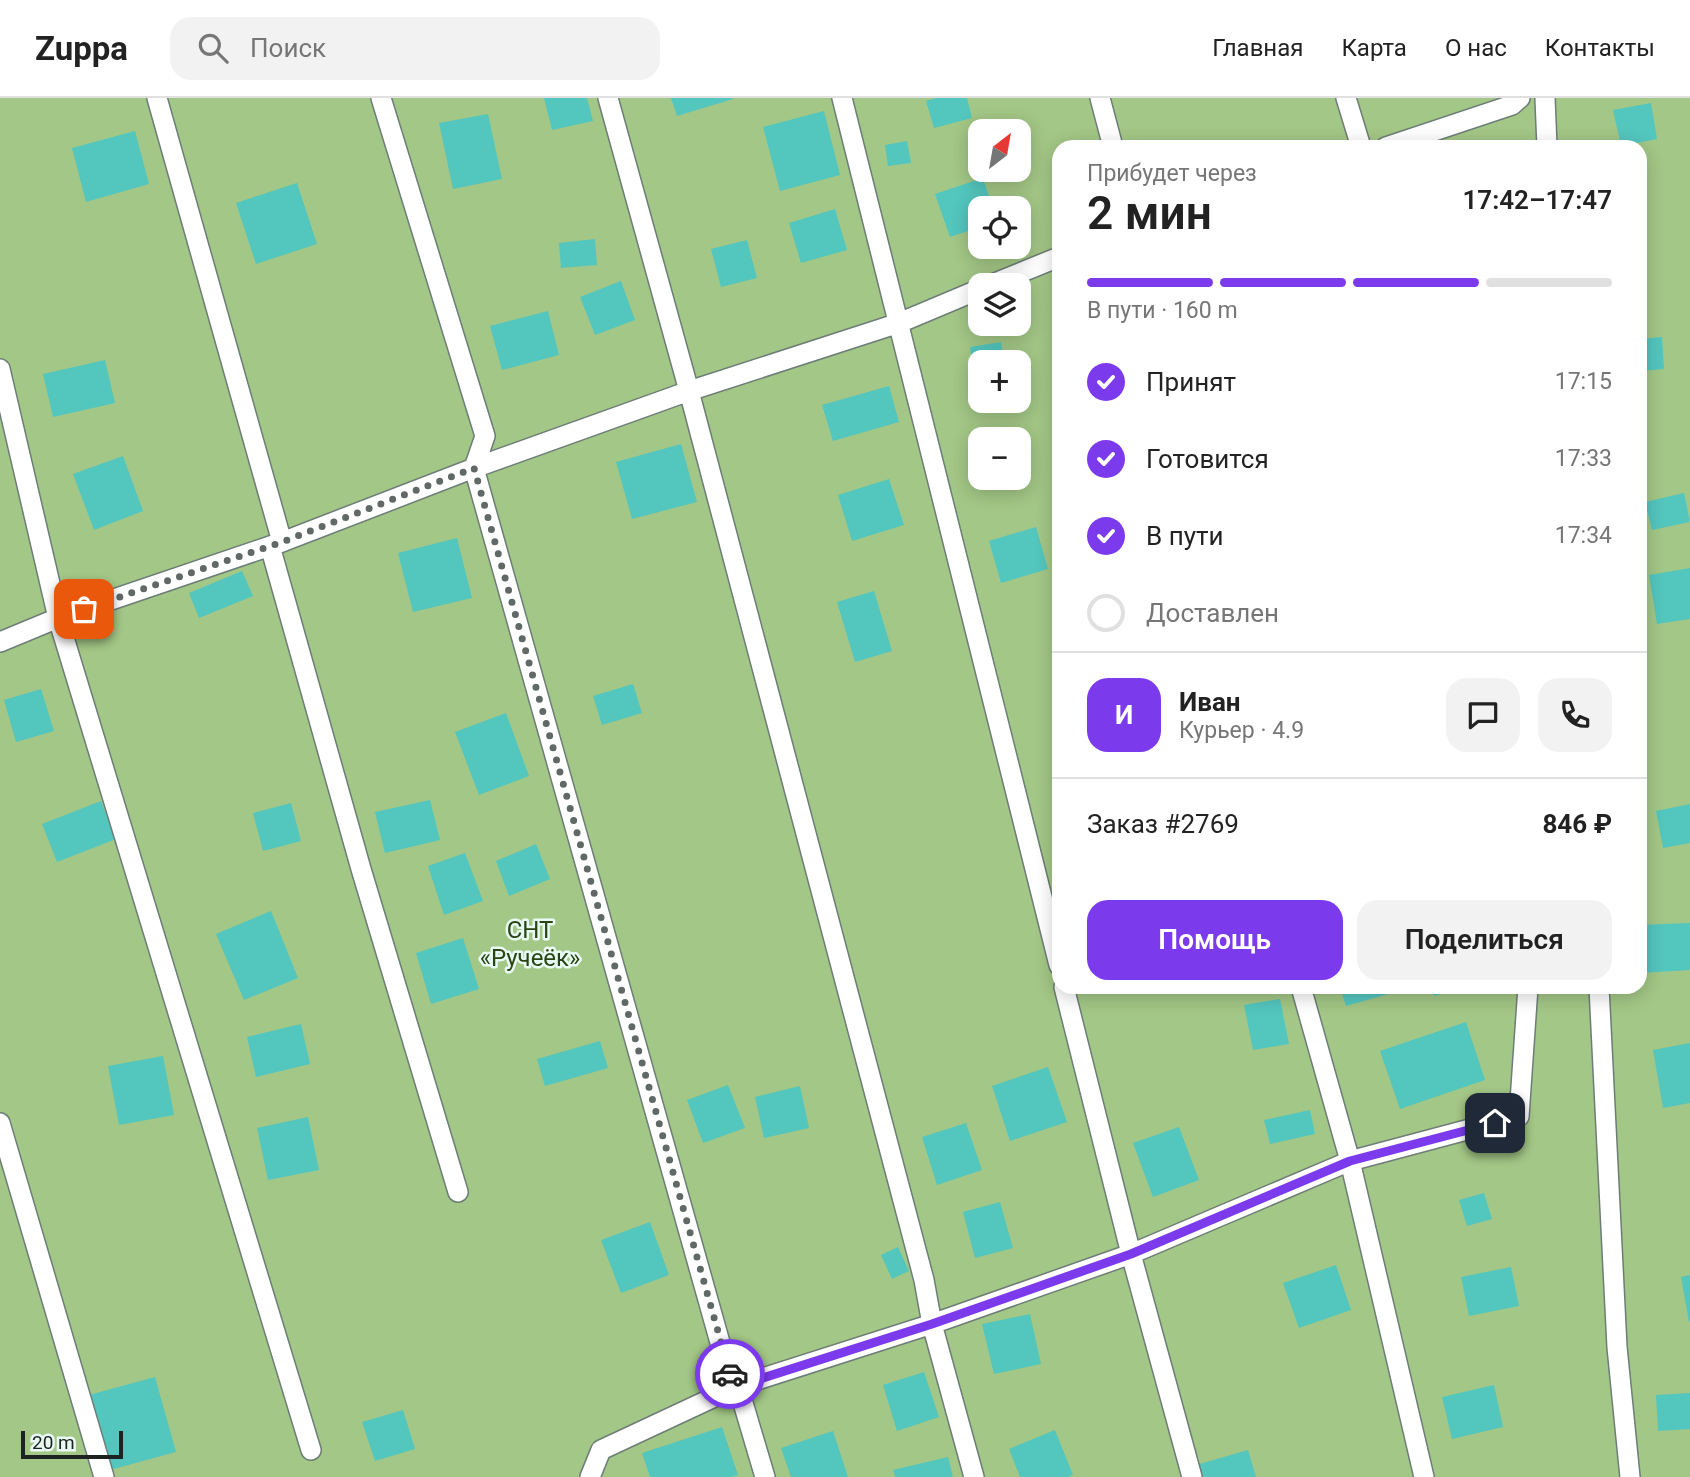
<!DOCTYPE html>
<html lang="ru">
<meta charset="utf-8">
<style>
:root{--surface:#fff;--page:#f2f2f2;--text:#222;--muted:#767676;--line:#e0e0e0;--accent:#7c3aed}
body{margin:0;font-family:Roboto,sans-serif;background:var(--page);color:var(--text);height:100vh;display:flex;flex-direction:column;font-size:26px;white-space:nowrap}
*{box-sizing:border-box;margin:0}
p{font-size:23px;color:var(--muted)}
.icon{flex:none;width:38px;height:38px;fill:none;stroke:currentColor;stroke-width:2;stroke-linecap:round;stroke-linejoin:round}
.map{position:relative;flex:1;overflow:hidden}
.panel{position:absolute;left:1052px;top:42px;width:595px;height:854px;display:flex;flex-direction:column;background:var(--surface);border-radius:21px;box-shadow:0 4px 18px #0003}
.panel>*{flex:none}
.needle{width:46px;rotate:31deg}
.tools{position:absolute;left:968px;top:21px;display:grid;gap:14px}
.tools a{display:grid;place-items:center;width:63px;height:63px;border-radius:14px;background:var(--surface);box-shadow:0 4px 18px #0003;font-size:35px}
.scale{position:absolute;left:21px;bottom:18px;width:102px;box-sizing:border-box;padding-left:7px;border:4px solid #1d2321;border-top:0;font-size:19px;line-height:24px;white-space:nowrap;color:#1d2321;-webkit-text-stroke:5px #e8faf3;paint-order:stroke}
.pin{position:absolute;display:grid;place-items:center;width:60px;height:60px;color:#fff;margin:-30px;border-radius:14px;box-shadow:0 4px 10px #0006}
.courier{position:absolute;display:grid;place-items:center;width:70px;height:70px;margin:-35px;border:5px solid #7c3aed;border-radius:50%;background:#fff;color:#222;box-shadow:0 2px 9px #0007}
.summary em{font-style:normal;font-weight:600}
.summary div{display:flex;flex-direction:column-reverse}
.summary{display:flex;align-items:center;justify-content:space-between;height:119px;padding:0 35px}
h1{font-size:46px;font-weight:600;line-height:52px}
.bar{display:grid;grid-template-columns:repeat(4,1fr);gap:10px 7px;align-content:center;height:84px;padding:0 35px}
.bar i{height:9px;border-radius:5px;background:var(--line)}
.bar .active{background:var(--accent)}
.bar p{grid-column:span 4}
.line{display:flex;align-items:center;gap:18px;padding:0 35px;border-top:2px solid var(--line)}
.line div{flex:1}
.round{display:grid;place-items:center;flex:none;width:74px;height:74px;border-radius:21px;background:var(--page)}
ol{padding:0 35px;list-style:none}
li{display:flex;align-items:center;gap:21px;height:77px}
li p{margin-inline-start:auto}
li .icon{padding:7px;border-radius:50%;background:var(--accent);color:#fff;stroke-width:4}
li:last-child{color:var(--muted)}
li i{width:38px;height:38px;border:4px solid var(--line);border-radius:50%}
.primary-button{display:flex;gap:14px;margin-top:auto;padding:14px 35px}
.primary-button a{flex:1;height:80px;border-radius:21px;background:var(--accent);color:#fff;font-size:28px;font-weight:600;line-height:80px;text-align:center}
.primary-button a+a{background:var(--page);color:var(--text)}
header{display:flex;align-items:center;gap:42px;box-sizing:border-box;height:98px;padding:0 35px;background:var(--surface);border-bottom:2px solid var(--line)}
header strong{font-size:33px}
nav{display:flex;gap:38px;margin-inline-start:auto;font-size:24px}
.search{width:490px;height:63px;background:var(--page);display:flex;align-items:center;gap:18px;box-sizing:border-box;padding:0 24px;border-radius:21px;color:var(--muted);font-size:26px}
.map>svg:first-child{display:block}
</style>
<header>
<strong>Zuppa</strong>
<div class="search"><svg class="icon" aria-label="search" viewBox="0 0 24 24"><circle cx="10" cy="10" r="6"/><path d="M15 15l6 6"/></svg>Поиск</div>
<nav><a>Главная</a><a>Карта</a><a>О нас</a><a>Контакты</a></nav>
</header>
<div class="map">
<svg width="1690" height="1379" viewBox="0 0 1690 1379">
<rect width="100%" height="100%" fill="#dbece5"/>
<path fill="#a3c786" fill-rule="evenodd" d="M0,0H1690V1379H0ZM980,33H1018V72H980ZM1059,49H1640V889H1059ZM980,110H1018V149H980ZM980,187H1018V226H980ZM980,264H1018V303H980ZM980,341H1018V380H980Z"/>
<path fill="#53c6be" d="M544,0H587L593,23L552,32Z
M671,0H733V1L677,18Z
M936,0H967L972,20L934,30L926,3Z
M1651,5L1657,41L1621,48L1613,12Z
M824,13L840,77L780,93L763,29Z
M488,16L502,81L453,91L439,25Z
M135,33L149,86L86,104L72,50Z
M907,43L911,65L888,68L885,47Z
M983,80L993,110H980V129L950,139L935,96Z
M297,85L317,146L256,166L236,105Z
M835,111L847,152L801,165L789,125Z
M595,141L597,167L561,170L559,145Z
M747,142L757,180L721,189L711,151Z
M621,183L635,222L595,237L580,199Z
M548,213L559,257L502,272L490,228Z
M1662,239L1664,271L1640,273V241Z
M1001,244L1004,264H980V286L975,287L970,249Z
M105,262L115,305L53,319L43,276Z
M889,288L899,324L833,343L822,307Z
M681,346L697,404L632,421L616,364Z
M123,358L143,413L94,432L73,376Z
M889,381L904,427L852,443L838,397Z
M1684,395L1690,424L1652,432L1645,404Z
M1036,429L1048,471L1001,485L989,443Z
M457,440L472,500L413,514L398,455Z
M1690,470V521L1657,526L1649,477Z
M242,473L253,498L199,520L189,495Z
M874,493L892,553L855,564L837,504Z
M633,586L642,615L602,627L593,598Z
M41,591L54,633L16,644L4,602Z
M506,615L529,678L479,697L455,634Z
M430,702L440,742L385,755L375,714Z
M101,703L116,741L57,764L42,726Z
M291,705L301,743L263,753L253,715Z
M1690,706V745L1663,750L1656,713Z
M536,746L550,781L509,798L496,763Z
M465,755L483,803L444,817L428,768Z
M271,813L298,880L244,902L216,836Z
M1690,825V872L1640,875V827Z
M463,840L479,891L431,906L416,855Z
M1340,889H1402L1403,892L1346,908Z
M1431,889H1459V890L1434,898Z
M1280,901L1289,946L1253,952L1244,907Z
M1466,924L1485,982L1400,1011L1380,953Z
M301,926L310,966L256,979L247,939Z
M600,943L608,970L545,988L537,961Z
M1690,945V1005L1663,1010L1653,952Z
M163,958L174,1017L119,1027L108,968Z
M1048,969L1067,1024L1010,1043L992,988Z
M728,987L745,1030L703,1045L687,1002Z
M800,988L809,1030L764,1040L755,999Z
M1310,1012L1315,1036L1270,1046L1264,1022Z
M308,1019L319,1072L268,1082L257,1030Z
M966,1025L982,1072L937,1087L922,1039Z
M1179,1029L1199,1082L1153,1099L1133,1045Z
M1484,1095L1492,1121L1467,1128L1459,1102Z
M1000,1104L1013,1150L975,1160L963,1114Z
M650,1124L669,1177L621,1195L601,1142Z
M898,1149L909,1173L892,1181L881,1157Z
M1336,1167L1351,1212L1299,1230L1283,1185Z
M1511,1169L1519,1208L1469,1218L1461,1179Z
M1690,1177V1224H1689L1681,1179Z
M1030,1216L1041,1266L994,1276L982,1226Z
M924,1274L939,1319L897,1333L883,1287Z
M155,1279L176,1354L110,1372L89,1297Z
M1494,1287L1503,1329L1452,1341L1442,1299Z
M1690,1295V1331L1658,1333L1656,1297Z
M403,1312L415,1351L375,1363L362,1324Z
M722,1329L738,1377L731,1379H650L642,1355Z
M1055,1332L1073,1377L1068,1379H1020L1009,1351Z
M833,1333L848,1379H791L781,1350Z
M1248,1352L1256,1379H1200L1196,1367Z
M948,1359L953,1379H895L893,1372Z"/>
<g fill="none" stroke-linecap="round" stroke-linejoin="round">
<g stroke="#6d7d77" stroke-width="22">
<path id="lane" d="M157,0L282,444
M381,0L485,338L474,370L728,1273L738,1288L765,1379
M608,0L689,293L924,1182L932,1226L974,1379
M842,0L1059,867
M1100,0L1113,49
M1346,0L1361,49
M1545,0L1547,49
M1386,49L1512,7L1520,0
M990,187L1059,159
M0,271L58,520L311,1352
M270,448L361,771L458,1094
M0,544L58,520L282,444L474,370L689,293L899,225L980,191
M1064,889L1131,1156L1192,1379
M1301,889L1350,1063L1424,1379
M1599,889L1617,1249L1630,1379
M0,1025L104,1379
M590,1379L601,1352L738,1288L932,1226L1131,1156L1350,1063L1519,1018L1528,889"/>
</g>
<use href="#lane" stroke="#fff" stroke-width="19"/>
</g>
<g fill="none" stroke-linecap="round" stroke-linejoin="round">
<path stroke="#606966" stroke-width="7" stroke-dasharray="0 12.6" d="M84,511L282,444L474,370L730,1276"/>
<path stroke="#7c3aed" stroke-width="9" d="M730,1276L738,1288L932,1226L1131,1156L1350,1063L1495,1025"/>
</g>
<g text-anchor="middle" dominant-baseline="central" stroke-width="5" stroke-linejoin="round" paint-order="stroke">
<g font-size="24" fill="#2b4413" stroke="#e8faf3">
<text x="530" y="832">СНТ<tspan x="530" dy="28">«Ручеёк»</tspan></text>
</g>
</g>
</svg>
<div class="tools">
<a><svg class="needle" viewBox="-14 -14 28 28"><path d="M0-13l5 13h-10z" fill="#e53935"/><path d="M0 13l5-13h-10z" fill="#767676"/></svg></a>
<a><svg class="icon" aria-label="locate" viewBox="0 0 24 24"><circle cx="12" cy="12" r="6"/><path d="M12 2v4M12 18v4M2 12h4M18 12h4"/></svg></a>
<a><svg class="icon" aria-label="layers" viewBox="0 0 24 24"><path d="M12 4l9 5-9 5-9-5zM3 14l9 5 9-5"/></svg></a>
<a>+</a>
<a>−</a>
</div>
<div class="scale">20 m</div>
<div class="pin" style="left:84px;top:511px;background:#ea580c"><svg class="icon" aria-label="bag" viewBox="0 0 24 24"><path d="M5 8h14l-1 12H6zM9 8a3 3 0 0 1 6 0"/></svg></div>
<div class="pin" style="left:1495px;top:1025px;background:#1f2937"><svg class="icon" aria-label="home" viewBox="0 0 24 24"><path d="M3 11l9-7 9 7M6 9v11h12V9"/></svg></div>
<div class="courier" style="left:730px;top:1276px"><svg class="icon" aria-label="car" viewBox="0 0 24 24"><path d="M5 17H2v-5l4-1 3-4h7l3 4 3 1v5h-3M9 17h6M6 11h13"/><circle cx="7" cy="17" r="2"/><circle cx="17" cy="17" r="2"/></svg></div>
<section class="panel">
<div class="summary"><div><h1>2 мин</h1><p>Прибудет через</p></div><em>17:42–17:47</em></div>
<div class="bar"><i class="active"></i><i class="active"></i><i class="active"></i><i></i><p>В пути · 160 m</p></div>
<ol>
<li><svg class="icon" aria-label="check" viewBox="0 0 24 24"><path d="M5 12l5 5 9-10"/></svg>Принят<p>17:15</p></li>
<li><svg class="icon" aria-label="check" viewBox="0 0 24 24"><path d="M5 12l5 5 9-10"/></svg>Готовится<p>17:33</p></li>
<li><svg class="icon" aria-label="check" viewBox="0 0 24 24"><path d="M5 12l5 5 9-10"/></svg>В пути<p>17:34</p></li>
<li><i></i>Доставлен</li>
</ol>
<div class="line" style="height:126px"><b class="round" style="background:var(--accent);color:#fff">И</b><div><b>Иван</b><p>Курьер · 4.9</p></div><a class="round"><svg class="icon" aria-label="chat" viewBox="0 0 24 24"><path d="M4 5h16v11H9l-5 4z"/></svg></a><a class="round"><svg class="icon" aria-label="phone" viewBox="0 0 24 24"><path d="M5 4h4l2 5-3 2q2 4 5 5l2-3 5 2v4C11 20 4 13 5 4z"/></svg></a></div>
<div class="line" style="height:91px"><div>Заказ #2769</div><b>846 ₽</b></div>
<div class="primary-button"><a>Помощь</a><a>Поделиться</a></div>
</section>
</div>
